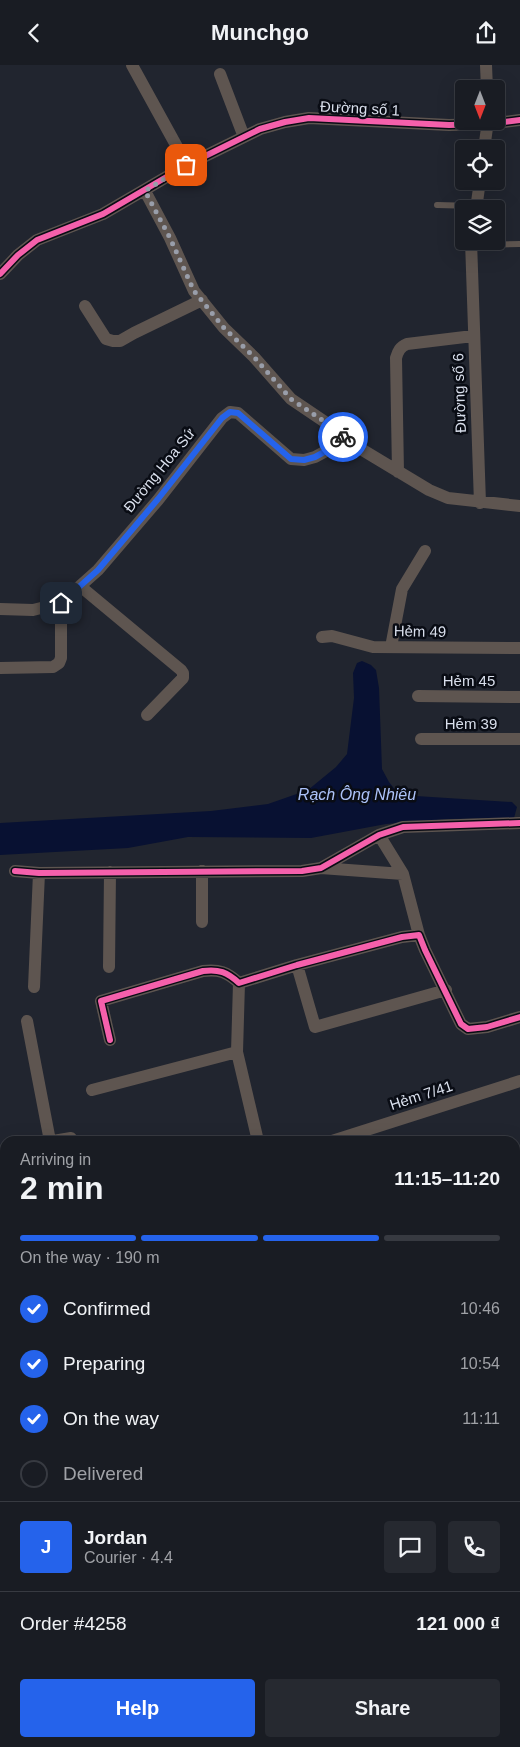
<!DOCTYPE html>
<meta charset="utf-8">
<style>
:root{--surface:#191c23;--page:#262930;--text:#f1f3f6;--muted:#9fa1a6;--line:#373a41;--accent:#2563eb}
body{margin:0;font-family:Arial,sans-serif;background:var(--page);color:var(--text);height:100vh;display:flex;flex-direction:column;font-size:19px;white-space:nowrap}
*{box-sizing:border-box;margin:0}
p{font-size:16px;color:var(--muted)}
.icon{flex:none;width:28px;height:28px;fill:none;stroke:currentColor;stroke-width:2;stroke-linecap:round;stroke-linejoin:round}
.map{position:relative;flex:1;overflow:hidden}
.details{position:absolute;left:0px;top:1071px;width:520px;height:611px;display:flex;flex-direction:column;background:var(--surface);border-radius:15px 15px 0 0;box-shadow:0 5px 20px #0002,0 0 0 1px var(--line)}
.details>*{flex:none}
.needle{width:32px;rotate:180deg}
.tools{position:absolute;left:455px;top:15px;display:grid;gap:10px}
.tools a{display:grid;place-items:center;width:50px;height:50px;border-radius:5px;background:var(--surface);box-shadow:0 5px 20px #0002,0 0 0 1px var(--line);font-size:25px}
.pin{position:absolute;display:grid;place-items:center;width:42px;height:42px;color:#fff;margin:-21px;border-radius:10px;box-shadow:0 2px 8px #0006}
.courier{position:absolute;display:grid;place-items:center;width:50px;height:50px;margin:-25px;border:4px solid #2563eb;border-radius:50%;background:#fff;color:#222;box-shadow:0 1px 6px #0007}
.summary em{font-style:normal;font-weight:700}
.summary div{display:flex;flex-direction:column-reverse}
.summary{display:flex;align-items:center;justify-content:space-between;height:85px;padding:0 20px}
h1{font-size:32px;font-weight:700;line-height:38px}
.bar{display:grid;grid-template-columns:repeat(4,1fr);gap:8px 5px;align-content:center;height:60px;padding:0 20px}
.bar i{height:6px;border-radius:4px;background:var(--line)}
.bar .on{background:var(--accent)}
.bar p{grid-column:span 4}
.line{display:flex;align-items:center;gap:12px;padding:0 20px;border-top:1px solid var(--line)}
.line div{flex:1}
.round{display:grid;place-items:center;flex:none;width:52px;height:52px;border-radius:5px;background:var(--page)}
ol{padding:0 20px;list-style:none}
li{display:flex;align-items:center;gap:15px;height:55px}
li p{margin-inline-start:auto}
li .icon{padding:5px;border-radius:50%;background:var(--accent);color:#fff;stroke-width:4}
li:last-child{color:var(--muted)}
li i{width:28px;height:28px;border:2px solid var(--line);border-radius:50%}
.action{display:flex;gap:10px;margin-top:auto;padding:10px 20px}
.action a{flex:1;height:58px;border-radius:5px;background:var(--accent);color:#fff;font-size:20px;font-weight:700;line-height:58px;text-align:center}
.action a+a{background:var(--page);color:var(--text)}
header{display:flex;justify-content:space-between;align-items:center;height:65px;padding:0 20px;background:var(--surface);font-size:22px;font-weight:700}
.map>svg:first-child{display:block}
</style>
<header><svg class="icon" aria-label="back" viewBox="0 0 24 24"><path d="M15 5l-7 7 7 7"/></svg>Munchgo<svg class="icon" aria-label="share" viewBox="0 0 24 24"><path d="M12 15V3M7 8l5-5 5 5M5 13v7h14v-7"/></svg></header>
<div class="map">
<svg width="520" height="1682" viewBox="0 0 520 1682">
<rect width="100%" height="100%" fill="#21252f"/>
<path fill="#081132" d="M362,596L371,600L376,605L379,623L382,704L389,717L396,726L416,731L512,737L517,742L514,753L449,754L386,759L311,773L188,772L128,783L0,790V758L211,746L268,739L308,725L336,702L347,689L354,633L353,608L357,598Z"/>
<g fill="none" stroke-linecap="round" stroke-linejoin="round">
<path stroke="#5e5550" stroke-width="6" d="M437,140L476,141
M470,180L520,179"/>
<path stroke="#5e5550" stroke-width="12" d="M132,0L187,100
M486,0L487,24
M220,9L244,72
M484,84L488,56
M145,126L170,173L194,226L224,263L254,292L291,334L328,359L346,375L429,425L448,433L520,441
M476,144L480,116
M471,176L480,438
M0,209L18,190L37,175L103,149L187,100L260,64L285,57L309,53L449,60L488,59L520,55
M85,241L106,274L113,276H120L134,268L202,235
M398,407L396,293C398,286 400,282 407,279L473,271
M80,521L181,605L183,608V613L147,650
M0,544L33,545L61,538L98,505L158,435L222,353L230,347L238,348L291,394L304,395L315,392L346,375
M322,572L332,571L373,582L520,583
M391,582L402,524L425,486
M0,603L53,602L59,598L61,593V538
M418,631L520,632
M421,674H520
M321,803L403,809L379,770
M15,806L39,808L302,806L321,803L379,770L403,762L520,758
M202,806V857
M403,809L419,870
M297,900L315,962L446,925
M109,902L110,807
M34,922L39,808
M27,956L50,1076
M110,975L101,936L203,906C219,904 227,907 239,918L297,900L402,872L419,870L425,885L461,959L468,964L487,962L520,952
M237,987L258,1076
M92,1025L237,987L239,918
M53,1076L71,1073L73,1076
M332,1076L520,1016
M0,1094L5,1092
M0,1286L5,1295
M515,1321L520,1333
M515,1372L520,1369
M0,1580L5,1587
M221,1678L222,1682
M340,1682L345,1678"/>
<path stroke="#62574f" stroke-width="19" d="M515,1182L520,1179
M0,1544L5,1540"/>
<g stroke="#090c14" stroke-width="9">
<path id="cycleway" d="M0,209L18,190L37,175L103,149L187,100L260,64L285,57L309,53L449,60L488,59L520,55
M15,806L39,808L302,806L321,803L379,770L403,762L520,758
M110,975L101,936L203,906C219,904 227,907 239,918L297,900L402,872L419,870L425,885L461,959L468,964L487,962L520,952"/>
</g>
<use href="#cycleway" stroke="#f560ab" stroke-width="6"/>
</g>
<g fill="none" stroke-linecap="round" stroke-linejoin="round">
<path stroke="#999eaa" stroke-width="5" stroke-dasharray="0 9" d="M186,100L145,126L170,173L194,226L224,263L254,292L291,334L328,359L343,372"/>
<path stroke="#2563eb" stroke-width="6" d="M61,538L98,505L158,434L222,353L230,347L238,348L291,394L304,395L315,392L346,375L343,372"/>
</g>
<g text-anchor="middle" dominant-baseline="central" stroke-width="5" stroke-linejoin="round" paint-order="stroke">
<g font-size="15" fill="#d9dfec" stroke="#090c14">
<text transform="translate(360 43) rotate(3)">Đường số 1</text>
<text transform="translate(459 328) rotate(-92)">Đường số 6</text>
<text transform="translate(159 405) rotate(-51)">Đường Hoa Sứ</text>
<text transform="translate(420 566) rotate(1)">Hẻm 49</text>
<text x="469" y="615">Hẻm 45</text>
<text x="471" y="658">Hẻm 39</text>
<text transform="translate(421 1030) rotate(-18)">Hẻm 7/41</text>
</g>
<g font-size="16" font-style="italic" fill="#acc2f8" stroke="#090c14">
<text x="357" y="729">Rạch Ông Nhiêu</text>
</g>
</g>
</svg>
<div class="tools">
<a><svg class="needle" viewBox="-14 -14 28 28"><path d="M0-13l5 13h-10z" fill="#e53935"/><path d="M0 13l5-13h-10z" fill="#9fa1a6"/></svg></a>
<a><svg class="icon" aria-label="locate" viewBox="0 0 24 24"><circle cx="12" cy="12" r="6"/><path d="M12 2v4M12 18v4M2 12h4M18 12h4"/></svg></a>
<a><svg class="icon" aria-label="layers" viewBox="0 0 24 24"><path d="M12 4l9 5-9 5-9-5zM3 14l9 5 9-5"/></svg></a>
</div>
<div class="pin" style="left:186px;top:100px;background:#ea580c"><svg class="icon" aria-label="bag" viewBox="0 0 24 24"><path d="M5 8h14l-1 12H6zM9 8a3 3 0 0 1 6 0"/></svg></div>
<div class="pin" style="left:61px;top:538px;background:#1f2937"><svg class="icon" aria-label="home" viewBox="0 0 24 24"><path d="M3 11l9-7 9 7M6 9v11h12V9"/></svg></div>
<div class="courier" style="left:343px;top:372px"><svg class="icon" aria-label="bike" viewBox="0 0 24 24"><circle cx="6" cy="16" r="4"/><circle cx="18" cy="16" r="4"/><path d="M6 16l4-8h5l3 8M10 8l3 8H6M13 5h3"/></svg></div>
<section class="details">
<div class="summary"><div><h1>2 min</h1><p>Arriving in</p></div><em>11:15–11:20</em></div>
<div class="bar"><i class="on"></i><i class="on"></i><i class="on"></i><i></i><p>On the way · 190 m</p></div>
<ol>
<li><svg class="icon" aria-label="check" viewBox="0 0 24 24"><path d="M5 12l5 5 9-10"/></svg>Confirmed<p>10:46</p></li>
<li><svg class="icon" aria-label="check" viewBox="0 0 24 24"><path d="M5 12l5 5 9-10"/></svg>Preparing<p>10:54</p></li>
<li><svg class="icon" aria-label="check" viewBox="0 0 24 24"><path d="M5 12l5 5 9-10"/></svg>On the way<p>11:11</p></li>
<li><i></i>Delivered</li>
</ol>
<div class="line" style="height:90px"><b class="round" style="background:var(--accent);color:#fff">J</b><div><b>Jordan</b><p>Courier · 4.4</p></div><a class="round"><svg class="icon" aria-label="chat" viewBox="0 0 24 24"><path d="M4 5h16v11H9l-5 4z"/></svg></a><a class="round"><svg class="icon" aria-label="phone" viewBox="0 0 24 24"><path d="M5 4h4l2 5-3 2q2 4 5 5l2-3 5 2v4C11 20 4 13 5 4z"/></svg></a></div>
<div class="line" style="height:65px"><div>Order #4258</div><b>121 000 ₫</b></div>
<div class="action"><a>Help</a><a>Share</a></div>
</section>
</div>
